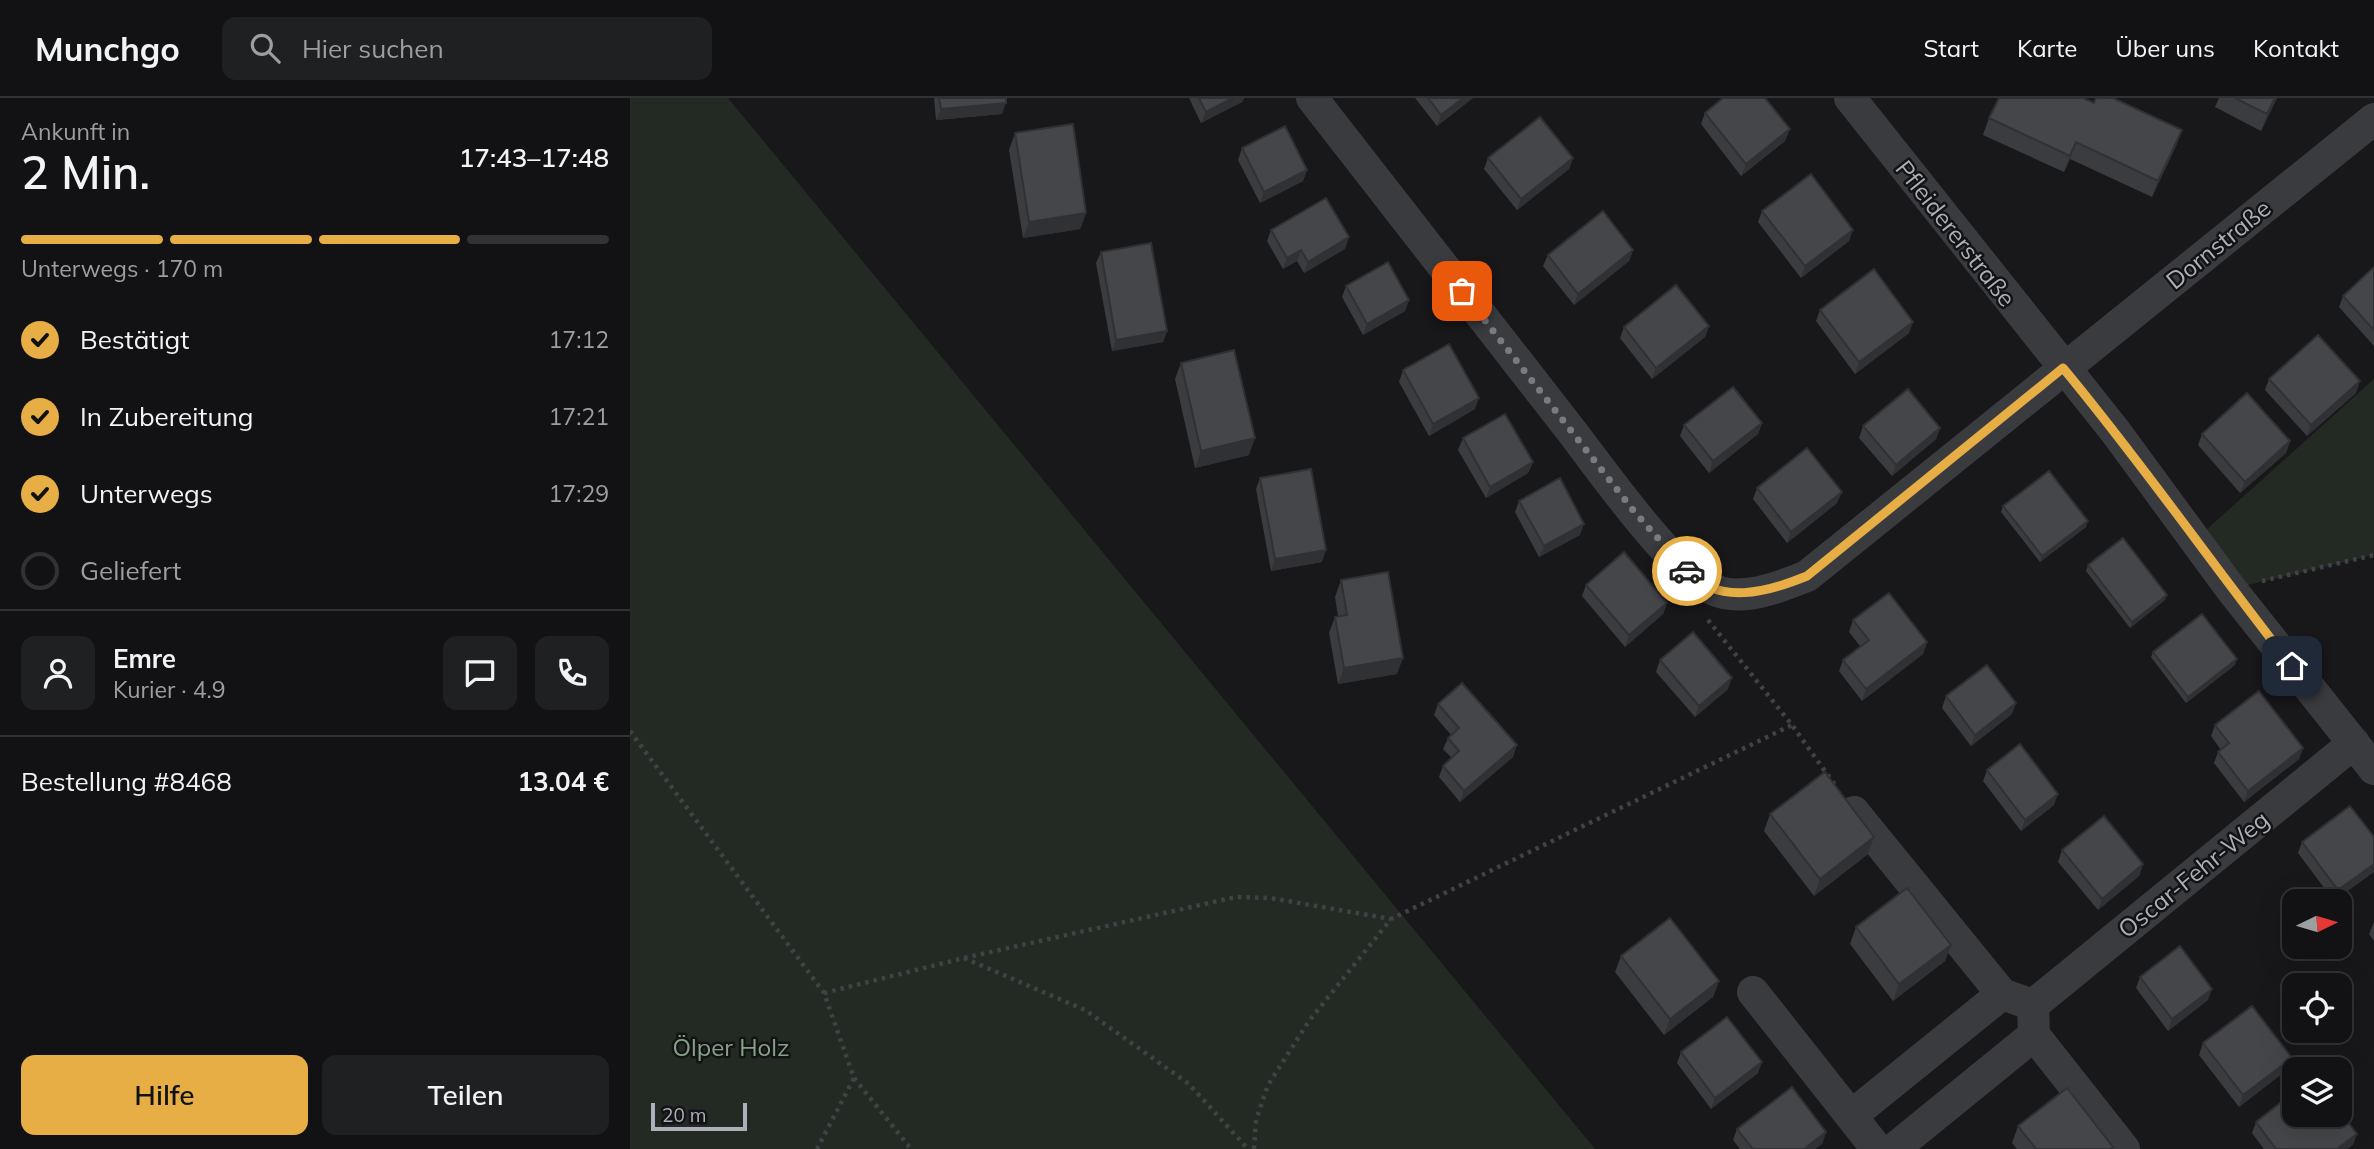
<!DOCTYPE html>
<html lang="de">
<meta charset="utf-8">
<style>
:root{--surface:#121214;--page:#1f2022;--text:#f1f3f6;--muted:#9c9ea0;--line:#313234;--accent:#e6ae45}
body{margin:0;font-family:Mulish,sans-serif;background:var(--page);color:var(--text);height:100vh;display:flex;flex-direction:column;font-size:26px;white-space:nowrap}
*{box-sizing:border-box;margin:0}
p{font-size:23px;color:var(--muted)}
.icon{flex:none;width:38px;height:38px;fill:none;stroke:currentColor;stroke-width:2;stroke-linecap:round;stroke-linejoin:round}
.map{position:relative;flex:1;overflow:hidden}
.sheet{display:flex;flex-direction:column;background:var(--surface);width:630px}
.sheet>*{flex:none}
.needle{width:46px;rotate:85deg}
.controls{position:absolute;left:1652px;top:791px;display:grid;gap:14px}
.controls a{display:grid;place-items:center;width:70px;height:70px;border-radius:14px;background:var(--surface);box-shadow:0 7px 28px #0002,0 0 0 2px var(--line);font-size:35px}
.scale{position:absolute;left:21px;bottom:18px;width:96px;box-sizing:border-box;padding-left:7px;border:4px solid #acb0b9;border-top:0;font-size:19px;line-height:24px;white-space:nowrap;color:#acb0b9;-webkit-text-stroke:5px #131315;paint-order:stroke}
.pin{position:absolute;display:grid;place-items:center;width:60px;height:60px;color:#fff;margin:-30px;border-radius:14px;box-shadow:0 4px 10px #0006}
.courier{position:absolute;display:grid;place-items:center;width:70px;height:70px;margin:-35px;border:5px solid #e6ae45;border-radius:50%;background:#fff;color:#222;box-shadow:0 2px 9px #0007}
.summary em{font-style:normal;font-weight:600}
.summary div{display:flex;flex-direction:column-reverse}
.summary{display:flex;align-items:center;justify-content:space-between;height:119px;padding:0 21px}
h1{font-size:46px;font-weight:600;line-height:52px}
.bar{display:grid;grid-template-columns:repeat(4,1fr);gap:10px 7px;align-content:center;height:84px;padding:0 21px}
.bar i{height:9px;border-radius:5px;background:var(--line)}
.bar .selected{background:var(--accent)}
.bar p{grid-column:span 4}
.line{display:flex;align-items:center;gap:18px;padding:0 21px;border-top:2px solid var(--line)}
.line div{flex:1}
.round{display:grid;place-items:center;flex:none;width:74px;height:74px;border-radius:14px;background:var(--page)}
ol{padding:0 21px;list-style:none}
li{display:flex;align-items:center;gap:21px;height:77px}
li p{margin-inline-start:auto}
li .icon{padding:7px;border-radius:50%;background:var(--accent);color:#111;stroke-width:4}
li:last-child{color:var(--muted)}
li i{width:38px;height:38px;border:4px solid var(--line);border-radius:50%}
.cta{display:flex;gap:14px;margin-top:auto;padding:14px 21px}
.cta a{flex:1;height:80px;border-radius:14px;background:var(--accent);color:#111;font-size:28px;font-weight:600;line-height:80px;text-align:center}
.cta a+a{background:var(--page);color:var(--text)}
header{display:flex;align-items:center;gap:42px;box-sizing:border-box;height:98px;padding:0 35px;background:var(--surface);border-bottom:2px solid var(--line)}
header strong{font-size:33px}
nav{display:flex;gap:38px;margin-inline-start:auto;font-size:24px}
.search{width:490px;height:63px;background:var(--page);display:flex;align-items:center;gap:18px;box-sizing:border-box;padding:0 24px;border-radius:14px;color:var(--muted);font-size:26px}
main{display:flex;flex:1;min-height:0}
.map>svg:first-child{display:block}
</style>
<header>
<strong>Munchgo</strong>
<div class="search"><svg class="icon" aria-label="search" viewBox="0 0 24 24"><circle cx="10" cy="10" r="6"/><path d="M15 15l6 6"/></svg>Hier suchen</div>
<nav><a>Start</a><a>Karte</a><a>Über uns</a><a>Kontakt</a></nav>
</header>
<main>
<section class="sheet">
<div class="summary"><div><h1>2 Min.</h1><p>Ankunft in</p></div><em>17:43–17:48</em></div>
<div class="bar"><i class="selected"></i><i class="selected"></i><i class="selected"></i><i></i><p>Unterwegs · 170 m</p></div>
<ol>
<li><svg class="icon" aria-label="check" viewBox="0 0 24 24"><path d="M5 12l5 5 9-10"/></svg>Bestätigt<p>17:12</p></li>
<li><svg class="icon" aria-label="check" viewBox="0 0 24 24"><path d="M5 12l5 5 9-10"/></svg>In Zubereitung<p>17:21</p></li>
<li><svg class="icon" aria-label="check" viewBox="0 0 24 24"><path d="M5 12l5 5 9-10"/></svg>Unterwegs<p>17:29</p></li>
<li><i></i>Geliefert</li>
</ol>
<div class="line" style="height:126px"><a class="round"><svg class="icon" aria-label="person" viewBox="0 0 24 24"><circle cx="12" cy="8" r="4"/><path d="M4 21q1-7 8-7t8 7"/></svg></a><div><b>Emre</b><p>Kurier · 4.9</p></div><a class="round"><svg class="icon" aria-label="chat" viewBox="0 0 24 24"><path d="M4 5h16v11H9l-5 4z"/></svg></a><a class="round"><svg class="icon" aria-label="phone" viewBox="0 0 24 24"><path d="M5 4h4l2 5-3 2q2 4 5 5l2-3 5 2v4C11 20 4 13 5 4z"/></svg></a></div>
<div class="line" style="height:91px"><div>Bestellung #8468</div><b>13.04 €</b></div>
<div class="cta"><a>Hilfe</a><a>Teilen</a></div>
</section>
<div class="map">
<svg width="1744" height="1051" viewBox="0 0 1744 1051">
<rect width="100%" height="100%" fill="#18181a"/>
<path fill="#232a24" d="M0,0H98L965,1051H0Z
M1744,281V457L1601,491L1565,442Z"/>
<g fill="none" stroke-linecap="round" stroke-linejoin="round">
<path stroke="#404246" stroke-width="4.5" stroke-dasharray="3.5 5" stroke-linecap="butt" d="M1632,483L1744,457
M1078,522L1162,627L1207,690
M0,633L194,895L224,980L187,1051
M334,860L455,912L559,986L618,1051
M194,895L334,860L606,799L640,800L761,821
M224,980L281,1051
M624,1051L626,1022L638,987L679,923L761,821L1162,627"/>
<path stroke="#3a3b3f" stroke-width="32" d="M682,0C769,112 856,224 943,335C972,373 1045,476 1084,492C1113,504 1150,489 1177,478L1744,21
M1220,0L1485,333L1601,491L1744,671
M1224,714L1372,896
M1123,894L1221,1018
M1403,907L1724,645
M1404,937L1494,1051
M1247,1051L1221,1018L1372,896L1403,907
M1264,1051L1404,937L1403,907"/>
</g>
<path fill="#3b3c40" d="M304,0H376L372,16L306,22Z
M559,0H614L612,4L571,25Z
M785,0H843L807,28Z
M1589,0H1647L1631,33L1585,9Z
M1464,5L1552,32L1546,48L1522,99L1440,61L1434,74L1353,37L1359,20Z
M1075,15L1160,31L1155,43L1111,78L1071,26Z
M385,35L456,115L450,131L393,140L379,52Z
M612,50L677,72L673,83L630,105L608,62Z
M858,60H943L939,71L887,112L854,71Z
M1132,113L1219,143L1171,180L1128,124Z
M641,132L715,151L674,175L667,163L653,171L637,143Z
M1003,152L999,163L944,207L913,168L918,157Z
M471,154L537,233L533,244L482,253L466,165Z
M1744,169V248L1709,209L1713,198Z
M716,188L779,202L775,213L733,237L712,199Z
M1190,212L1279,235L1225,276L1186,223Z
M1079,228L1075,239L1022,281L990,240L994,229Z
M551,265L619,357L565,370L545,281Z
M773,272L845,311L799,338L769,284Z
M1639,281L1726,295L1677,338L1635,292Z
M1132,325L1128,336L1079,375L1050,338L1054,327Z
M1233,328L1310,330L1306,341L1262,378L1229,340Z
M1572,336L1660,343L1656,355L1610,395L1568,347Z
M833,340L903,364L898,375L856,400L828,352Z
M630,380L692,464L641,473L626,391Z
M1127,390L1207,405L1157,445L1123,401Z
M889,403L950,437L909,459L885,414Z
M1373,408L1456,429L1410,464L1371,414Z
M1458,467L1535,502L1500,530L1456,473Z
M711,482L767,576L708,586L699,535L705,519L708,518L705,499Z
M956,487L1037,505L1033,516L995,549L952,498Z
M1223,522L1297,544L1293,556L1232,603L1209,573L1213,562L1230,548L1219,534Z
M1523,554L1605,567L1556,605L1521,559Z
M1030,562L1098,591L1065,619L1026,574Z
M1316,598L1382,616L1341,648L1312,610Z
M808,606L883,659L830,704L809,679L813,668L822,660L813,651L818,640L821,637L804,617Z
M1585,627L1673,650L1669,661L1614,704L1584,665L1588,654L1591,652L1581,638Z
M1357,672L1424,707L1391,733L1353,683Z
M1140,716L1238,756L1184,798L1134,733Z
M1744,739L1704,803L1668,755L1672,744Z
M1432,752L1513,766L1509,778L1468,812L1428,764Z
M1744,824V843L1739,836Z
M1226,829L1321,847L1315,863L1263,903L1220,846Z
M991,858L1089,883L1083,899L1034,937L985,874Z
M1510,879L1578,902L1538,933L1506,890Z
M1573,945L1658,971L1609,1009L1569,957Z
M1051,954L1128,975L1081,1011L1047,965Z
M1626,1024L1695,1026L1723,1047L1717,1051H1634L1622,1035Z
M1388,1028L1482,1051H1387L1382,1045Z
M1107,1031L1196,1034L1192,1046L1185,1051H1110L1103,1042Z"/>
<path fill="#303134" d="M602,0H614L612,4L571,25L576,14Z
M833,0H843L807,28L811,17Z
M1645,0H1647L1631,33L1637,16Z
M376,5L372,16L306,22L311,11Z
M1160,31L1155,43L1111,78L1116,66Z
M1552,32L1546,48L1522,99L1528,83Z
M1446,44L1440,61L1434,74L1440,58Z
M943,60L939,71L887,112L891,101Z
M677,72L673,83L630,105L634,94Z
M456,115L450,131L393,140L399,124Z
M1223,132L1219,143L1171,180L1175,168Z
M719,139L715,151L674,175L678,164Z
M671,152L667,163L653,171L657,160Z
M1003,152L999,163L944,207L948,196Z
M779,202L775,213L733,237L737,226Z
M1283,224L1279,235L1225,276L1229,264Z
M1079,228L1075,239L1022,281L1026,270Z
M537,233L533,244L482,253L486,242Z
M1730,283L1726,295L1677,338L1681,327Z
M849,300L845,311L799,338L803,326Z
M1132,325L1128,336L1079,375L1083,363Z
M1310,330L1306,341L1262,378L1266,367Z
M625,340L619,357L565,370L571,353Z
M1660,343L1656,355L1610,395L1615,384Z
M903,364L898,375L856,400L860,389Z
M1212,394L1207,405L1157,445L1161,434Z
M1458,423L1456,429L1410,464L1412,458Z
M954,426L950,437L909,459L914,448Z
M696,452L692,464L641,473L645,461Z
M1537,497L1535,502L1500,530L1502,524Z
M1037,505L1033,516L995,549L999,537Z
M1297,544L1293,556L1232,603L1236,591Z
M773,560L767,576L708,586L714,570Z
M1607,561L1605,567L1556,605L1558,599Z
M1102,580L1098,591L1065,619L1069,608Z
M1386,605L1382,616L1341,648L1345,637Z
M887,647L883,659L830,704L834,693Z
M1673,650L1669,661L1614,704L1618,693Z
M1428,696L1424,707L1391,733L1395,722Z
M1244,739L1238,756L1184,798L1190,781Z
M1513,766L1509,778L1468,812L1472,801Z
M1744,766V774L1704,803L1708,792Z
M1321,847L1315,863L1263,903L1269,886Z
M1089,883L1083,899L1034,937L1040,921Z
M1582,891L1578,902L1538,933L1542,921Z
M1662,960L1658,971L1609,1009L1613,997Z
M1132,964L1128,975L1081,1011L1085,1000Z
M1196,1034L1192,1046L1185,1051H1174Z
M1727,1036L1723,1047L1717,1051H1707Z"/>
<path fill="#45464a" stroke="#303134" stroke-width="2" d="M309,0H376V5L311,11Z
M569,0H602L576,14Z
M798,0H833L811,17Z
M1093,0H1135L1160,31L1116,66L1075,15Z
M1369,0H1453L1464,5L1466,0H1483L1552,32L1528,83L1446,44L1440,58L1359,20Z
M1605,0H1645L1637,16Z
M910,19L943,60L891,101L858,60Z
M443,26L456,115L399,124L385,35Z
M655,28L677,72L634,94L612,50Z
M1181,76L1223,132L1175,168L1132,113Z
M696,100L719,139L678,164L671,152L657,160L641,132Z
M973,113L1003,152L948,196L918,157Z
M521,145L537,233L486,242L471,154Z
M758,164L779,202L737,226L716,188Z
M1744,169V232L1713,198Z
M1244,171L1283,224L1229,264L1190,212Z
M1046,187L1079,228L1026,270L994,229Z
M1688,237L1730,283L1681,327L1639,281Z
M819,246L849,300L803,326L773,272Z
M604,252L625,340L571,353L551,265Z
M1103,289L1132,325L1083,363L1054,327Z
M1278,291L1310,330L1266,367L1233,328Z
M1617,295L1660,343L1615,384L1572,336Z
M875,316L903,364L860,389L833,340Z
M1177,350L1212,394L1161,434L1127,390Z
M681,371L696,452L645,461L630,380Z
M1419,373L1458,423L1412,458L1373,408Z
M930,380L954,426L914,448L889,403Z
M1493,440L1537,497L1502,524L1458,467Z
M994,454L1037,505L999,537L956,487Z
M758,474L773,560L714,570L705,519L717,517L711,482Z
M1259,495L1297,544L1236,591L1213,562L1239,542L1223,522Z
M1572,516L1607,561L1558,599L1523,554Z
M1063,534L1102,580L1069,608L1030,562Z
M1357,567L1386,605L1345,637L1316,598Z
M832,585L887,647L834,693L813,668L829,653L818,640L829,630L808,606Z
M1629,593L1673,650L1618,693L1588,654L1599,645L1585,627Z
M1390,646L1428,696L1395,722L1357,672Z
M1195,674L1244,739L1190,781L1140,716Z
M1720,708L1744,739V766L1708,792L1672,744Z
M1474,718L1513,766L1472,801L1432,752Z
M1277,790L1321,847L1269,886L1226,829Z
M1040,820L1089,883L1040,921L991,858Z
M1550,848L1582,891L1542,921L1510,879Z
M1622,908L1662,960L1613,997L1573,945Z
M1097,919L1132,964L1085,1000L1051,954Z
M1162,989L1196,1034L1174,1051H1123L1107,1031Z
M1437,990L1483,1049L1480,1051H1406L1388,1028Z
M1664,994V1017H1688L1695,1026L1706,1017H1710V1014L1727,1036L1707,1051H1646L1626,1024Z"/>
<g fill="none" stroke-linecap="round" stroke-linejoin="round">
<path stroke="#787b81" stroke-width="7" stroke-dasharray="0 12.6" d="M832,193L1003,412L1057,473"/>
<path stroke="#e6ae45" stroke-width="9" d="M1057,473C1089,508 1138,494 1177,478L1433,270C1513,366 1584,469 1662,568"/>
</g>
<g text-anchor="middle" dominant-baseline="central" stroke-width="5" stroke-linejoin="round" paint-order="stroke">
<g font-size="24" fill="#acb0b9" stroke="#131315">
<text transform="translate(1326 135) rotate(52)">Pfleidererstraße</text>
<text transform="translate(1588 146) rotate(-39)">Dornstraße</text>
<text transform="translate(1563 776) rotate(-39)">Oscar-Fehr-Weg</text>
</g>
<g font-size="24" fill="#84a386" stroke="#131315">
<text x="101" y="949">Ölper Holz</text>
</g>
</g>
</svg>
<div class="controls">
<a><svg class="needle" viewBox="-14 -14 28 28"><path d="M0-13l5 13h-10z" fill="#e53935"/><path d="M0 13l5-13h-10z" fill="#9c9ea0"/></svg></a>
<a><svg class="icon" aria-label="locate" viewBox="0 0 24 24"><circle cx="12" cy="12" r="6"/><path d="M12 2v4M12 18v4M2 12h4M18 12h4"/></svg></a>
<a><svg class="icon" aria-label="layers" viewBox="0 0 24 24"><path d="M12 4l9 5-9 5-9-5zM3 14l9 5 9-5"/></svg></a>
</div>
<div class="scale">20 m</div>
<div class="pin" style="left:832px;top:193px;background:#ea580c"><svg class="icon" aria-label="bag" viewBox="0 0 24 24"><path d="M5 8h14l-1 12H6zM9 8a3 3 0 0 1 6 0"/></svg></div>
<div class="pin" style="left:1662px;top:568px;background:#1f2937"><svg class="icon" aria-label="home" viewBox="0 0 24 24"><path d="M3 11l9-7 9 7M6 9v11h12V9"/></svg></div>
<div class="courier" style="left:1057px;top:473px"><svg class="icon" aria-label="car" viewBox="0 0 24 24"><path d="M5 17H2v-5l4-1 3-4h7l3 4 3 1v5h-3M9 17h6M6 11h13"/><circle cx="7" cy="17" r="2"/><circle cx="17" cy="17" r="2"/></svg></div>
</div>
</main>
